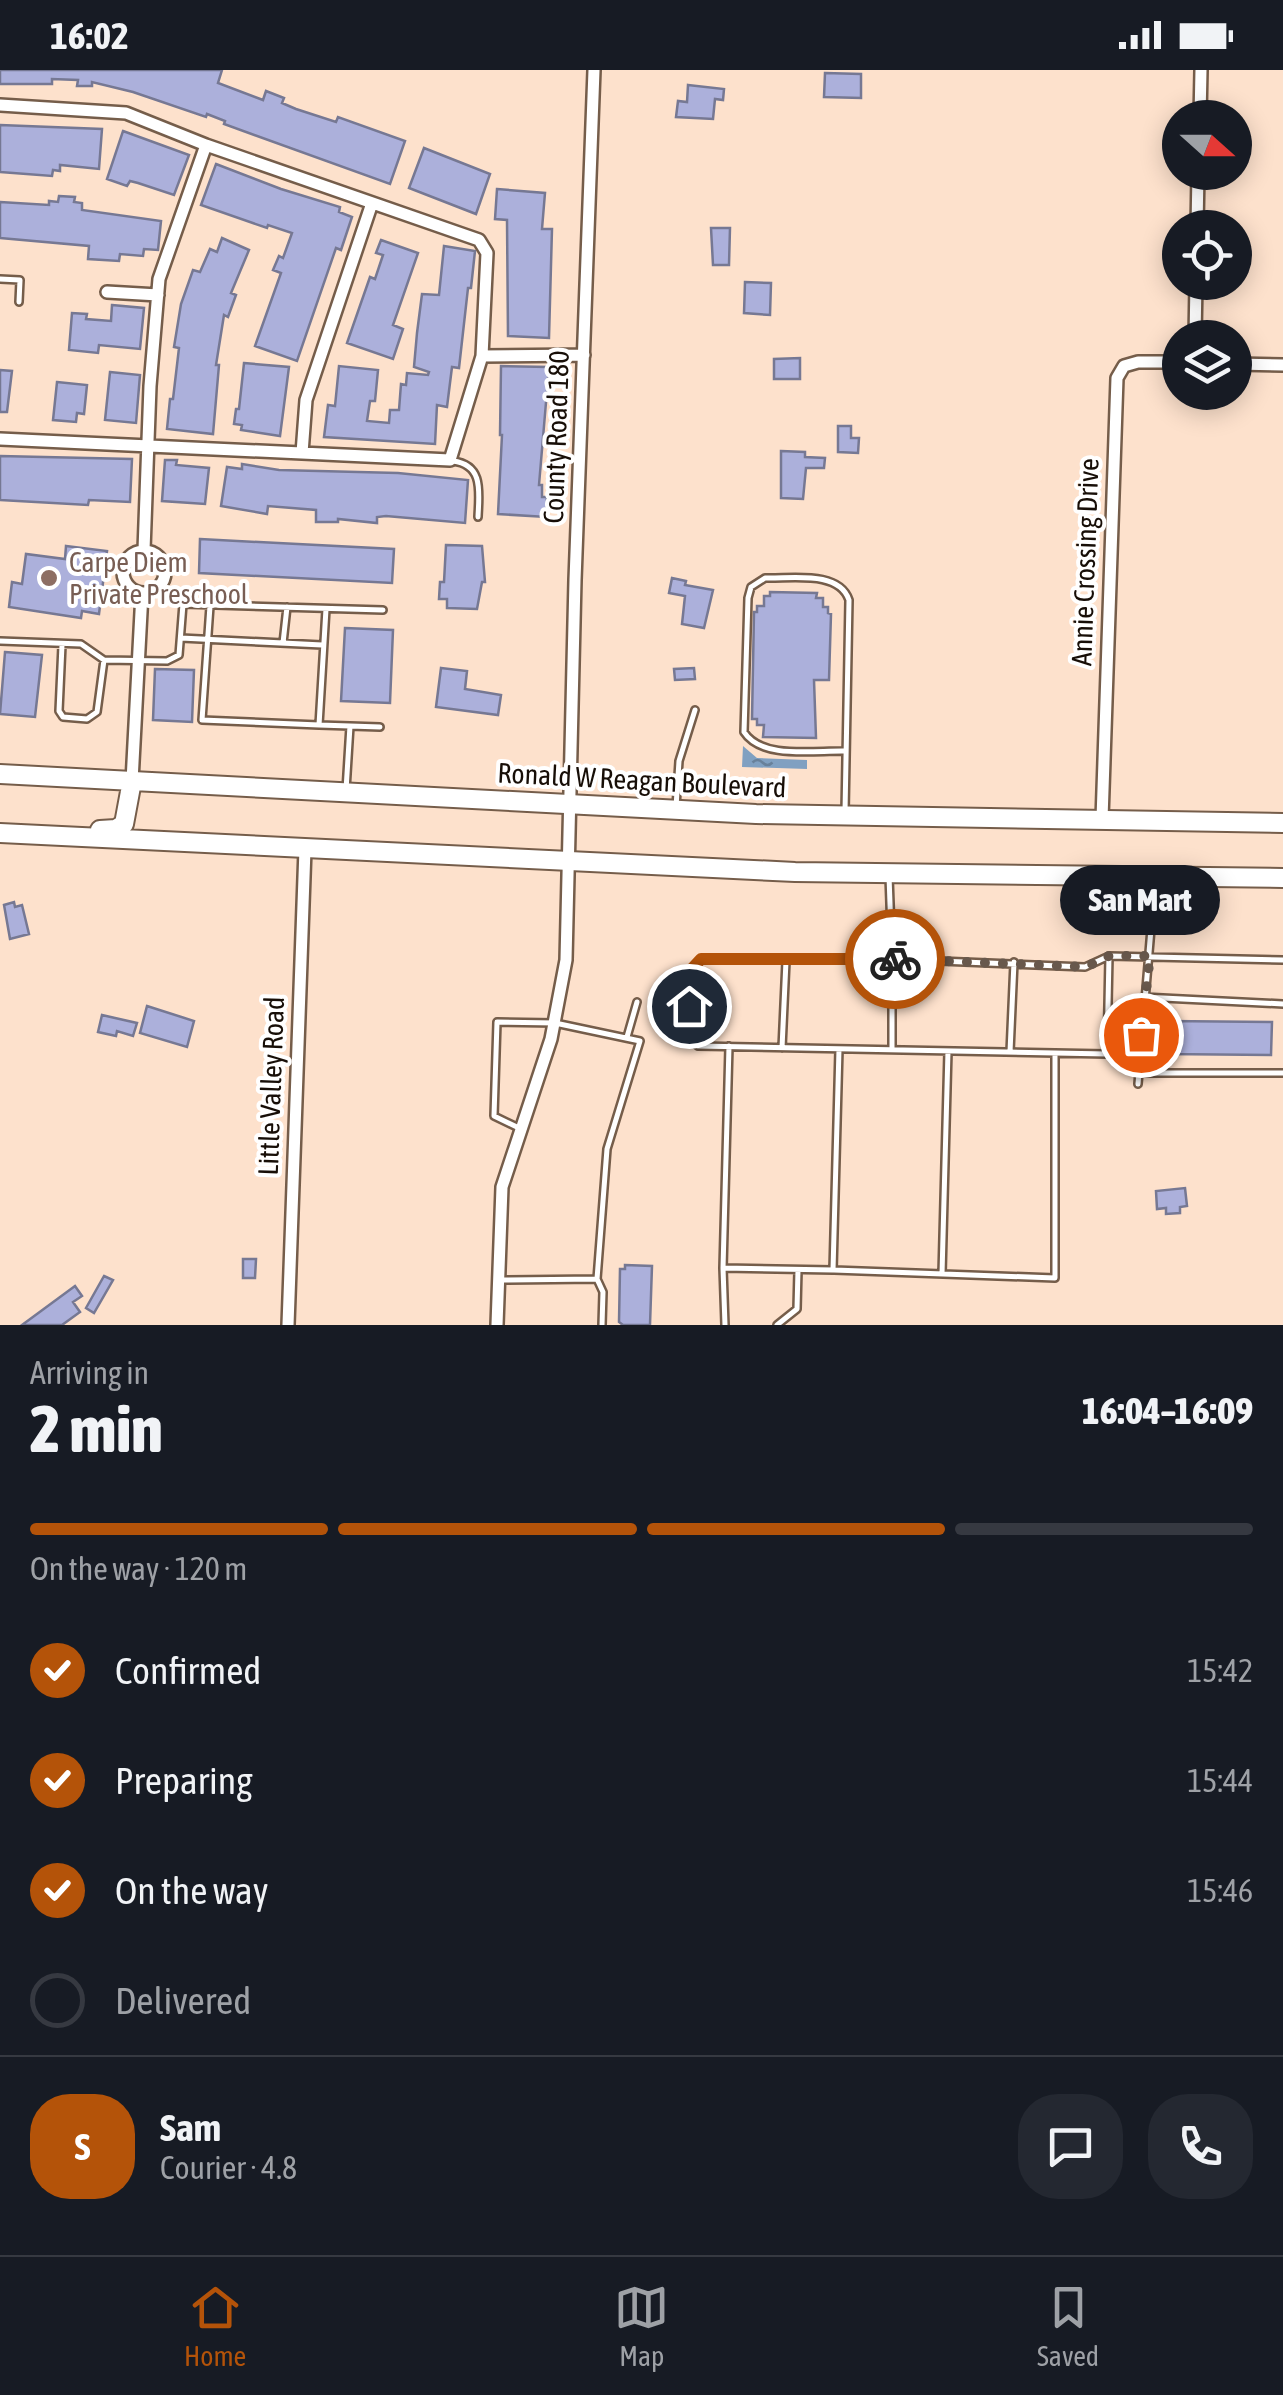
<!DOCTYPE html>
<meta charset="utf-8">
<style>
:root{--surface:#171b24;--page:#242831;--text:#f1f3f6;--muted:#9ea1a6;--line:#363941;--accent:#b45309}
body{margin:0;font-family:"Asap Condensed",sans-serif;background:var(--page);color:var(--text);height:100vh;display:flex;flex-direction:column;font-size:38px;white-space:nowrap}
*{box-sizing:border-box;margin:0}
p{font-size:32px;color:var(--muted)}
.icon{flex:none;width:55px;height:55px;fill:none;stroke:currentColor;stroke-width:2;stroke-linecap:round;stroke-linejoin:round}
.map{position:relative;height:1255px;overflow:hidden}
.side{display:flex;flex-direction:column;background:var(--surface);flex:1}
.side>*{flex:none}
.needle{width:65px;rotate:111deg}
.controls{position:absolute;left:1162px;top:30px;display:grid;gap:20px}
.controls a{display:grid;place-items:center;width:90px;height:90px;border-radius:50%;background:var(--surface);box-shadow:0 5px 25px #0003;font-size:50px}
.pin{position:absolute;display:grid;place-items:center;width:85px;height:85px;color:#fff;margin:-42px;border:5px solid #fff;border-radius:50%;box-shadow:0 2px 10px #0007}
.courier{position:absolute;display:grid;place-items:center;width:100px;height:100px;margin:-50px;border:8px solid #b45309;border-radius:50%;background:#fff;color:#222;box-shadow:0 2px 12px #0007}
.bubble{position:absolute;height:70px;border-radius:35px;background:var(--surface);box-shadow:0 5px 25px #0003;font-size:32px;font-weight:800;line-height:70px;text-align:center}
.summary em{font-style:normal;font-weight:800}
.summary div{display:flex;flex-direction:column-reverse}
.summary{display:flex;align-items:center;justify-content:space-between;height:170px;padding:0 30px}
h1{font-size:65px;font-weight:800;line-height:75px}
.bar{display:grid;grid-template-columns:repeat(4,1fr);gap:15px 10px;align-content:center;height:120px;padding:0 30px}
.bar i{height:12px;border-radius:8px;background:var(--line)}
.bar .current{background:var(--accent)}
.bar p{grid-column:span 4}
.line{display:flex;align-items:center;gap:25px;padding:0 30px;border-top:2px solid var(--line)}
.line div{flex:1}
.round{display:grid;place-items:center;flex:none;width:105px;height:105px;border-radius:40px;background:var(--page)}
ol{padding:0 30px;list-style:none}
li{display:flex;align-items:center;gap:30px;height:110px}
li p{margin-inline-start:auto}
li .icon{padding:10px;border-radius:50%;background:var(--accent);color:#fff;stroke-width:4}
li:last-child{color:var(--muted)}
li i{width:55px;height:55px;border:5px solid var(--line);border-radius:50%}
.status{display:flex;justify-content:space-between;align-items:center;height:70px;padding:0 50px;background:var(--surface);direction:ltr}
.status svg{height:28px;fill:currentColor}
.menu{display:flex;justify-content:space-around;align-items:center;height:140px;border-top:2px solid var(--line);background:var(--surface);font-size:28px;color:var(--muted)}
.menu a{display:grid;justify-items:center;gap:5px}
.menu .current{color:var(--accent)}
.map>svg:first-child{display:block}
</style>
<div class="status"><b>16:02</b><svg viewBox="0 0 49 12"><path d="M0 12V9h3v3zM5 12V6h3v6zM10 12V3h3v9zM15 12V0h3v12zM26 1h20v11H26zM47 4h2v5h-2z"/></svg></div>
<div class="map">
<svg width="1283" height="1255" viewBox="0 0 1283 1255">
<defs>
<pattern id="water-ripples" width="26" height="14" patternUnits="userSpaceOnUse" patternTransform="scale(2.5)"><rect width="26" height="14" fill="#80a0c1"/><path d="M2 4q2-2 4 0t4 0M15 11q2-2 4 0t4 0" fill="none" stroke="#68819b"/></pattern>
</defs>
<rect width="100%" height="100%" fill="#fde1cc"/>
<path fill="url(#water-ripples)" d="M743,676L757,688L807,690V699L742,697Z"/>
<path fill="#acb0db" stroke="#767893" stroke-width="2.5" d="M0,0H222L218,13L263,30L266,21L284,28L282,33L296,39L336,52L338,47L405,71L390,114L224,54L225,51L207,44L206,47L133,22L92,12V16H77L78,10L52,9V14H0Z
M825,3L861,4V28L824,27Z
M688,15L724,19L723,30L715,29L713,49L676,47L678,31L687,32Z
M0,55L102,59L99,99L60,95V101L53,100L52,106L0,102Z
M123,61L189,85L174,125L138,113L130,111L127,116L107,109Z
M424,78L490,104L476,144L409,118Z
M216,94L281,119L340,137L339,142L352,147L341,180L336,178L297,291L255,276L281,203L273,200L279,186L283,188L292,163L268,155L267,158L201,135Z
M497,119L545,123L542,159H552L549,268L508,266L507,150L495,149Z
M59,126L75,127L74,132L82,133V140L161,151L158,180L144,179L143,186L120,184L119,191L88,189L89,176L0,168V132L49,135V131L58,132Z
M711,158H730L729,195H713Z
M222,168L249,180L231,223L236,225L228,247L224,245L216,295H219L213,364L167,359L170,329H173L179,278L174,277L181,234L193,200L200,202L210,179L217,182Z
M381,170L418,183L393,255L403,259L393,289L347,273L370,207L375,209L383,185L376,183Z
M444,176L475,181L471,218H468L459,298L452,297L447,337L437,335L435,374L324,367L328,335L335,336L339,296L378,300L375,331H370L367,351L389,353L390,340H399L401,314L406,315L407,303L428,305L429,302L414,297L417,263L422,224L439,225Z
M745,212L771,213L770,245L744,243Z
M112,235L144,238L140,279L99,275L98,283L69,280L72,243L87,244L86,249L111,251Z
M800,288V309H774V289Z
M244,293L289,297L280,366L241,360L242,355L234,354L236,339H239Z
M501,296L549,297L539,415H542V427H547L546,447L498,444L502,365H500Z
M0,300L12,301L7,342H0Z
M110,302L140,305L136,353L105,350Z
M57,312L87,315L84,344L77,343L76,352L53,350Z
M838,356H851V368H859L858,383L838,382Z
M781,381L805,382V387L825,388L824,398H806L803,429L781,428Z
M0,386L132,389L130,432L89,430L88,435L0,430Z
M165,390H177L176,395L209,398L205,434L162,431Z
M242,394L279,400L398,403L468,410L465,453L386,446L377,447V453L338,449V452H316V440L268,436L267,444L221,436L227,397L242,399Z
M200,469L394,479L392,513L199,503Z
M446,475L482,476L485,512H482L477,539L447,538V529H439L440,512H444Z
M66,476L107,481L99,544L82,541L81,548L9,537L12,512L22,514L26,484L65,489Z
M672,508L686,511L685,515L713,520L704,558L682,554L685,526L669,523Z
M770,522L817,523L816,528H823V537H828V543L831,544L829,610H814L816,668L763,667L764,655H757V649H752L754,542H757V536H764V526H770Z
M345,558L393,560L390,633L341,631Z
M5,582L42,585L35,647L0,644Z
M441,598L467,601L465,619L501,625L498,645L436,637Z
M694,598L695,609L675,610L674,599Z
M155,599L194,600L192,652L153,650Z
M14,832L15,837L22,835L29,864L10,869L4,835Z
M147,936L194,951L187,977L140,963Z
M102,945L137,953L133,966L117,961L116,966L98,962Z
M1166,951L1272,952L1271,985L1165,984Z
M1185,1118L1187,1136L1180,1137V1143L1166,1144V1138L1157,1139L1156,1121Z
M243,1189H256L255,1208H243Z
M625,1195L652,1196L650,1255H623L619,1252L620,1199H625Z
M104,1206L113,1210L94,1243L86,1238Z
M75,1216L82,1226L73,1232L80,1242L62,1255H22Z"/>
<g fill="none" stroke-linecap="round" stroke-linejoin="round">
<g stroke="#755d4a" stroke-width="10">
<path id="service" d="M0,209L20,210L19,232
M453,391C484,395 479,422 478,447
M210,536L202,650L319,655
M326,539L319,655L350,656L346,720
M181,568L322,575
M0,571L81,574L104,590L167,591L179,585L183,534L383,540
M283,573L287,537
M62,575L59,641L63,647L87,649L97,642L104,590
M350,656L380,657
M676,737L679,691L695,640
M845,742L849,530C839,500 791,509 765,508L751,517L748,528L744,662C762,690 816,680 846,681
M889,806L892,889L1085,897L1109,886L1283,890
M1143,927L1283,934
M627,967L637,932
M729,976L723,1198L833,1200L839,979
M782,978L786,891
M892,980V889H701L688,903L689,968L698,976L1107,984L1109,886
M1010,982L1014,892
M1139,1003H1283
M1138,1014L1155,811
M519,1058L494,1046L497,952L555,953L640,971L607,1079L597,1209
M723,1198L725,1255
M834,1200L1055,1208V983
M942,1204L948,981
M500,1210L597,1209L603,1222L602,1255
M777,1255L797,1239L798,1200"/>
</g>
<g stroke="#755d4a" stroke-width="16">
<path id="minor" d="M0,35L126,43L206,75L479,170L487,183L482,286L450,390L0,369
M1200,48L1201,0
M1197,158L1198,102
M107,222L158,225
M1195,268L1196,212
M482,286L584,285
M1235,294L1283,295
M302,383L306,330L372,133
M144,480L150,316L159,209L206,75
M123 502a21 21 0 1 1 42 0a21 21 0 1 1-42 0Z
M132,711L142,523
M1102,749L1117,308L1124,296L1138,292H1180
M288,1255L305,779
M497,1255L502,1117L551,969L566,890L575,510L594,0"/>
</g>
<g stroke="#755d4a" stroke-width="22">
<path id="primary" d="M0,704L756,744L1283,753
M100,760L116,759L124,754L132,711
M0,763L795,802L1283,808"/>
</g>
<use href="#service" stroke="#fff" stroke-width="5"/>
<use href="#minor" stroke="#fff" stroke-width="11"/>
<use href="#primary" stroke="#fff" stroke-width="18"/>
</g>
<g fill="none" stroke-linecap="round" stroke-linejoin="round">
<path stroke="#68584c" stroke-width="10" stroke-dasharray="0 18" d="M895,889L1086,897L1109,886H1150L1141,965"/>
<path stroke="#b45309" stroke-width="12" d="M689,936L688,903L701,889H895"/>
</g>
<circle fill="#8d6e63" stroke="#fff" stroke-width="4" cx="49" cy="508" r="10"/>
<g text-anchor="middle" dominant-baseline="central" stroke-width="8" stroke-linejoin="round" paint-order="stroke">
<g font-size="28" fill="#170e07" stroke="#fff">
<text transform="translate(556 367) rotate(-88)">County Road 180</text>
<text transform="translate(1085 492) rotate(-88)">Annie Crossing Drive</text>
<text transform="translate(642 710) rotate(3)">Ronald W Reagan Boulevard</text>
<text transform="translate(271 1016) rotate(-88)">Little Valley Road</text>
</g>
<g font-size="28" fill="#785e54" stroke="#fff" text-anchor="start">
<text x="69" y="492">Carpe Diem<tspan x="69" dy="32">Private Preschool</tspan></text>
</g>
</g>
</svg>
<div class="controls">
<a><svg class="needle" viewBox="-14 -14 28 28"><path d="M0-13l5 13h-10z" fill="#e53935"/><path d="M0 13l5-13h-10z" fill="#9ea1a6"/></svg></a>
<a><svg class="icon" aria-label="locate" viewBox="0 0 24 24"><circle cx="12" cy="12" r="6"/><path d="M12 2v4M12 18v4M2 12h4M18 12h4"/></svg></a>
<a><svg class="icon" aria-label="layers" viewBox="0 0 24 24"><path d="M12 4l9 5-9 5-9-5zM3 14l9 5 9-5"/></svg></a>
</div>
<div class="pin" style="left:1141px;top:965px;background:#ea580c"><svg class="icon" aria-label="bag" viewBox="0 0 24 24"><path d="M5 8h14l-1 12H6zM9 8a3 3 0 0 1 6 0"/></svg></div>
<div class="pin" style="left:689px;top:936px;background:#1f2937"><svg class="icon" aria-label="home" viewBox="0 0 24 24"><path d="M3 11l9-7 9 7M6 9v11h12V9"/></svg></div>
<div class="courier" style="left:895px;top:889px"><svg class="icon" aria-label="bike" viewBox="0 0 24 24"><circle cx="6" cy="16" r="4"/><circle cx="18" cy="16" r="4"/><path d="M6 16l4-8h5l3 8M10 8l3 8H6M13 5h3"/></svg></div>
<div class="bubble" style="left:1060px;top:795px;width:160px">San Mart</div>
</div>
<section class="side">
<div class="summary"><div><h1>2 min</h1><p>Arriving in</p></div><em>16:04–16:09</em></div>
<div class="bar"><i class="current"></i><i class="current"></i><i class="current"></i><i></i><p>On the way · 120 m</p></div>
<ol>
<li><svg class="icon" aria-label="check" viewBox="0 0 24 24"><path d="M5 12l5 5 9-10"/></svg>Confirmed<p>15:42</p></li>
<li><svg class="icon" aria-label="check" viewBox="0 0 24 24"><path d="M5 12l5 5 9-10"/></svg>Preparing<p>15:44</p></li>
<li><svg class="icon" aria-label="check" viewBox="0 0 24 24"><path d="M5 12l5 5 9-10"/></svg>On the way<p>15:46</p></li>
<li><i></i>Delivered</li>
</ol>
<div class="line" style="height:180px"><b class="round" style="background:var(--accent);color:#fff">S</b><div><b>Sam</b><p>Courier · 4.8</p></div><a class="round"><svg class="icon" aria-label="chat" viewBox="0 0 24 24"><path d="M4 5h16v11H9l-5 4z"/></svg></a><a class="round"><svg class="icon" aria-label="phone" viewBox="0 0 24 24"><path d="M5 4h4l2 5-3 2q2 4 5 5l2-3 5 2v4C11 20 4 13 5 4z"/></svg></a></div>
</section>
<nav class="menu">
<a class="current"><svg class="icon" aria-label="home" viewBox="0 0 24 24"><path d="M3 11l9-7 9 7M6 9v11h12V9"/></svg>Home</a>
<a><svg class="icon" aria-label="map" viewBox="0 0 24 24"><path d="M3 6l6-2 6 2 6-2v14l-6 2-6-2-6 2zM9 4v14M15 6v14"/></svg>Map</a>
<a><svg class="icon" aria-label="saved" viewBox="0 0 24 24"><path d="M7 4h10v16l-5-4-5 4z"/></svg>Saved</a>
</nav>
